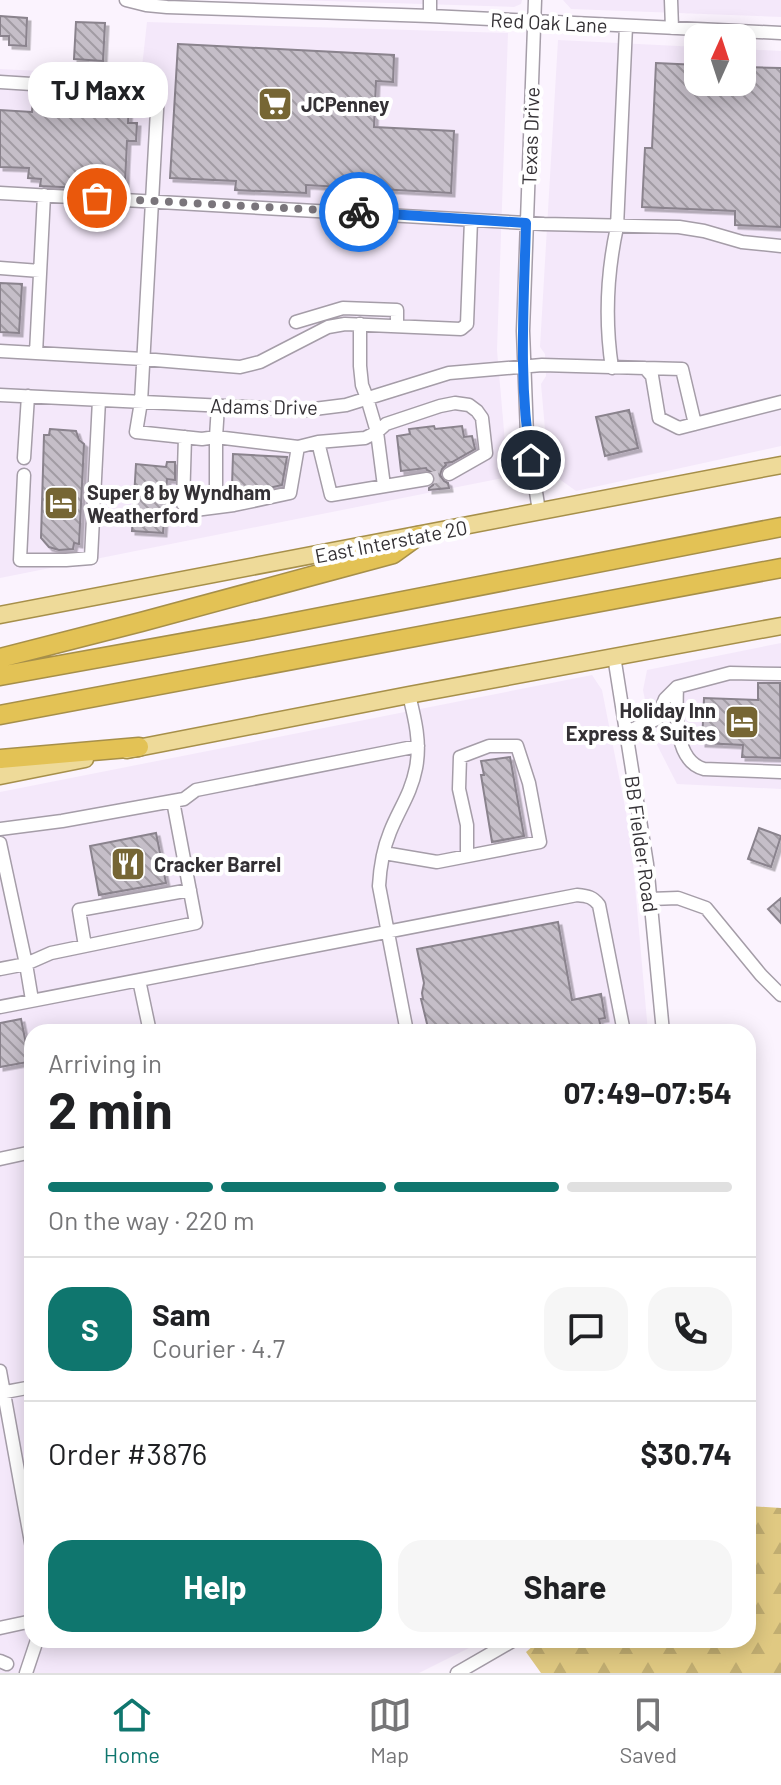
<!DOCTYPE html>
<meta charset="utf-8">
<style>
:root{--surface:#fff;--page:#f6f6f6;--text:#202124;--muted:#757577;--line:#e0e0e0;--accent:#0f766e}
body{margin:0;font-family:Barlow,sans-serif;background:var(--page);color:var(--text);height:100vh;display:flex;flex-direction:column;font-size:30px;white-space:nowrap}
*{box-sizing:border-box;margin:0}
p{font-size:26px;color:var(--muted)}
.icon{flex:none;width:44px;height:44px;fill:none;stroke:currentColor;stroke-width:2;stroke-linecap:round;stroke-linejoin:round}
.map{position:relative;flex:1;overflow:hidden}
.panel{position:absolute;left:24px;top:1024px;width:732px;height:624px;display:flex;flex-direction:column;background:var(--surface);border-radius:24px;box-shadow:0 4px 20px #0003}
.panel>*{flex:none}
.needle{width:52px;rotate:3deg}
.fabs{position:absolute;left:684px;top:24px;display:grid;gap:16px}
.fabs a{display:grid;place-items:center;width:72px;height:72px;border-radius:16px;background:var(--surface);box-shadow:0 4px 20px #0003;font-size:40px}
.pin{position:absolute;display:grid;place-items:center;width:68px;height:68px;color:#fff;margin:-34px;border:4px solid #fff;border-radius:50%;box-shadow:0 2px 8px #0007}
.courier{position:absolute;display:grid;place-items:center;width:80px;height:80px;margin:-40px;border:6px solid #1a73e8;border-radius:50%;background:#fff;color:#222;box-shadow:0 2px 10px #0007}
.bubble{position:absolute;height:56px;border-radius:24px;background:var(--surface);box-shadow:0 4px 20px #0003;font-size:26px;font-weight:700;line-height:56px;text-align:center}
.summary em{font-style:normal;font-weight:700}
.summary div{display:flex;flex-direction:column-reverse}
.summary{display:flex;align-items:center;justify-content:space-between;height:136px;padding:0 24px}
h1{font-size:52px;font-weight:700;line-height:60px}
.bar{display:grid;grid-template-columns:repeat(4,1fr);gap:12px 8px;align-content:center;height:96px;padding:0 24px}
.bar i{height:10px;border-radius:6px;background:var(--line)}
.bar .active{background:var(--accent)}
.bar p{grid-column:span 4}
.line{display:flex;align-items:center;gap:20px;padding:0 24px;border-top:2px solid var(--line)}
.line div{flex:1}
.round{display:grid;place-items:center;flex:none;width:84px;height:84px;border-radius:24px;background:var(--page)}
.button{display:flex;gap:16px;margin-top:auto;padding:16px 24px}
.button a{flex:1;height:92px;border-radius:24px;background:var(--accent);color:#fff;font-size:32px;font-weight:700;line-height:92px;text-align:center}
.button a+a{background:var(--page);color:var(--text)}
.tabs{display:flex;justify-content:space-around;align-items:center;height:112px;border-top:2px solid var(--line);background:var(--surface);font-size:22px;color:var(--muted)}
.tabs a{display:grid;justify-items:center;gap:4px}
.tabs .active{color:var(--accent)}
.map>svg:first-child{display:block}
</style>
<div class="map">
<svg width="781" height="1673" viewBox="0 0 781 1673">
<defs>
<pattern id="forest-firs" width="22" height="20" patternUnits="userSpaceOnUse" patternTransform="scale(2)"><rect width="22" height="20" fill="#e0c982"/><path d="M5 1l3.5 6h-7zM16 11l3.5 6h-7z" fill="#c1ad71"/></pattern>
<pattern id="building-back-hatch" width="6" height="6" patternUnits="userSpaceOnUse" patternTransform="scale(2)"><rect width="6" height="6" fill="#c5bec8"/><path d="M-1 5l2 2M0 0l6 6M5-1l2 2" fill="none" stroke="#a19ba3"/></pattern>
<filter id="shadow"><feDropShadow dx="3.5" dy="3.5" stdDeviation="0" flood-color="#0004"/></filter>
</defs>
<rect width="100%" height="100%" fill="#fbf3fe"/>
<path fill="#f4e8fa" d="M295,0H522L521,4L514,7Z
M563,0H781V17L571,9Z
M147,22L508,33L497,350L508,477L0,578V69L141,76Z
M558,40L698,47V82H742V49L781,51V446L576,491L551,473L549,454L547,452L541,384L546,376L545,354L540,347Z
M781,643V789L677,784L652,735L643,690L647,670Z
M592,675L602,690L626,812L632,852L648,1032H32V1640H485L419,1673H0V792Z"/>
<path fill="url(#forest-firs)" d="M748,1506L781,1508V1673H541L526,1652L540,1640H748Z"/>
<path fill="url(#building-back-hatch)" stroke="#8a838d" stroke-width="2" filter="url(#shadow)" d="M0,16L27,18L26,46L9,45V36H0Z
M76,22L105,23L103,61L74,59Z
M178,44L394,55L393,82L376,81L374,127L454,131L451,193L306,185V193L235,190L236,181L170,178Z
M656,63L698,65V82H742V67L781,68V227L735,225V211L642,207L645,148H652Z
M33,96L129,101L128,123H137L136,141H127L125,183L83,180L82,188L40,186L41,179L28,178L29,168L0,167V110L32,112Z
M0,283L22,284L19,333L0,332Z
M629,410L638,448L605,456L596,417Z
M434,426L435,429L462,426L464,437L472,436L475,449L452,462L445,463L446,465L442,469L440,475L444,481L448,483L449,488L429,490V488L433,485L436,478L433,473L427,470L426,468L401,471L397,436L410,434L409,429Z
M50,429L76,431L79,440L84,444L79,544L74,543L73,549L59,550L49,547L41,538L44,435H49Z
M233,454L287,457L282,485L269,488L232,487Z
M167,462H175V480L167,479L163,533L132,531L136,464L166,467Z
M758,683H780L781,758L742,757L743,745L702,743L704,698L758,700Z
M510,757L524,836L492,842L481,775H484L481,761Z
M759,828L781,836L771,867L748,859Z
M156,833L166,883L99,895L90,846Z
M781,898V923L768,909Z
M558,922L572,1000L601,994L605,1018L599,1019L602,1032H429L421,999H423L422,993L424,983L417,949Z
M21,1019L26,1044L30,1043L32,1056H29L28,1062L0,1067V1023Z"/>
<g fill="none" stroke-linecap="round" stroke-linejoin="round">
<path stroke="#d3ccd6" stroke-width="12" stroke-dasharray="12 6" stroke-linecap="butt" d="M427,479L449,474"/>
<g stroke="#a59da8" stroke-width="15">
<path id="minor" d="M126,0L146,5L167,7L430,16L781,33
M535,0L523,331L527,435L539,511
M671,0L672,28
M430,16V0
M0,82L158,92L141,402L136,432L202,439L216,437L218,406
M0,193L544,224L679,227L704,231L742,242L781,246
M0,268L40,271
M296,322L343,308L397,310V326
M360,324V366L362,385L367,398L377,432L384,486
M0,351L143,359L240,367L260,362L328,327L345,324L461,329L467,324L471,220
M36,353L44,195
M612,368C605,322 607,273 617,227L626,26
M645,368L682,369L695,424
M0,395L306,410L346,405L449,373L542,365L645,368L652,376L659,418L679,428L781,402
M185,437L183,504L195,510L234,505L290,493L298,447L318,442L365,438L377,432L386,424L440,406L455,403L469,405L477,411L482,418L486,453L449,474
M318,442L331,495L427,479
M24,458L28,396
M24,475L20,560H66L91,558L99,400
M216,507V437L298,447
M614,656L647,864L663,1032
M677,687C676,712 674,761 704,769L781,772
M626,732L657,719L665,699L677,687L730,673L781,674
M0,829L62,821L184,799L196,790L418,746
M0,843L26,964L0,969
M384,853L437,862L540,842L529,783L517,746H489L460,757L459,789L467,825V856
M650,899L678,898L706,908L761,975L781,995
M85,946L79,910L190,890
M139,980L150,1032
M32,1000L26,964L51,953L196,923L173,801
M0,1007L577,895C588,896 593,897 599,905L624,1032
M407,1032L379,886C380,868 383,849 390,832C399,809 411,794 416,768C421,743 415,719 409,695
M0,1159L32,1152
M0,1371L32,1548
M0,1393L32,1387
M0,1628L32,1621
M0,1661L7,1664
M26,1673L37,1640
M457,1673L514,1640"/>
</g>
<g stroke="#a68f4a" stroke-width="19">
<path id="major" d="M0,615L781,465
M127,750L409,695L781,626
M0,776L85,759"/>
</g>
<g stroke="#a68f4a" stroke-width="21">
<path id="highway" d="M0,658L141,622L393,554L418,536
M0,676L259,629L781,527
M0,715L781,568
M0,759L139,747"/>
</g>
<use href="#minor" stroke="#fff" stroke-width="12"/>
<use href="#major" stroke="#eeda99" stroke-width="16"/>
<use href="#highway" stroke="#e3c255" stroke-width="18"/>
</g>
<g fill="none" stroke-linecap="round" stroke-linejoin="round">
<path stroke="#7a757b" stroke-width="8" stroke-dasharray="0 14.4" d="M97,198L359,212"/>
<path stroke="#1a73e8" stroke-width="10" d="M359,212L526,223C524,302 518,382 531,460"/>
</g>
<defs>
<g id="supermarket-square" transform="scale(1.8)"><rect x="-9" y="-9" width="18" height="18" rx="4" fill="#766634" stroke="#fff"/><path d="M-6-5.5h2.5l.6 2H6L4.5 2H-2.5L-4.4-4H-6ZM-1.5 3.2a1.3 1.3 0 1 0 .1 0ZM3 3.2a1.3 1.3 0 1 0 .1 0Z" fill="#fff"/></g>
<g id="hotel-square" transform="scale(1.8)"><rect x="-9" y="-9" width="18" height="18" rx="4" fill="#766634" stroke="#fff"/><path d="M-6-4.5h1.5V1H6V5H4.5V3h-9V5H-6ZM-4 0a1.8 1.8 0 1 1 3.6 0ZM.5 0V-2.5h3Q6-2.5 6 0Z" fill="#fff"/></g>
<g id="restaurant-square" transform="scale(1.8)"><rect x="-9" y="-9" width="18" height="18" rx="4" fill="#766634" stroke="#fff"/><path d="M-5-6h1v4h1v-4h1v4h1v-4h1v5L-1.5 .5V6h-2V.5L-5-1ZM5-6V6H3V1.5H1.5Q1.5-4 5-6Z" fill="#fff"/></g>
</defs>
<g fill-rule="evenodd">
<use href="#supermarket-square" x="275" y="104"/>
<use href="#hotel-square" x="61" y="503"/>
<use href="#hotel-square" x="742" y="722"/>
<use href="#restaurant-square" x="128" y="864"/>
</g>
<g text-anchor="middle" dominant-baseline="central" stroke-width="8" stroke-linejoin="round" paint-order="stroke">
<g font-size="20" fill="#343135" stroke="#fff">
<text transform="translate(549 22) rotate(3)">Red Oak Lane</text>
<text transform="translate(530 136) rotate(-88)">Texas Drive</text>
<text transform="translate(264 406) rotate(1)">Adams Drive</text>
<text transform="translate(391 541) rotate(-11)">East Interstate 20</text>
<text transform="translate(642 844) rotate(82)">BB Fielder Road</text>
</g>
<g font-size="20" font-weight="bold" fill="#343135" stroke="#fff" text-anchor="start">
<text x="301" y="104">JCPenney</text>
<text x="87" y="492">Super 8 by Wyndham<tspan x="87" dy="23">Weatherford</tspan></text>
<text x="716" y="710" text-anchor="end">Holiday Inn<tspan x="716" dy="23">Express &amp; Suites</tspan></text>
<text x="154" y="864">Cracker Barrel</text>
</g>
</g>
</svg>
<div class="fabs">
<a><svg class="needle" viewBox="-14 -14 28 28"><path d="M0-13l5 13h-10z" fill="#e53935"/><path d="M0 13l5-13h-10z" fill="#757577"/></svg></a>
</div>
<div class="pin" style="left:97px;top:198px;background:#ea580c"><svg class="icon" aria-label="bag" viewBox="0 0 24 24"><path d="M5 8h14l-1 12H6zM9 8a3 3 0 0 1 6 0"/></svg></div>
<div class="pin" style="left:531px;top:460px;background:#1f2937"><svg class="icon" aria-label="home" viewBox="0 0 24 24"><path d="M3 11l9-7 9 7M6 9v11h12V9"/></svg></div>
<div class="courier" style="left:359px;top:212px"><svg class="icon" aria-label="bike" viewBox="0 0 24 24"><circle cx="6" cy="16" r="4"/><circle cx="18" cy="16" r="4"/><path d="M6 16l4-8h5l3 8M10 8l3 8H6M13 5h3"/></svg></div>
<div class="bubble" style="left:28px;top:62px;width:140px">TJ Maxx</div>
<section class="panel">
<div class="summary"><div><h1>2 min</h1><p>Arriving in</p></div><em>07:49–07:54</em></div>
<div class="bar"><i class="active"></i><i class="active"></i><i class="active"></i><i></i><p>On the way · 220 m</p></div>
<div class="line" style="height:144px"><b class="round" style="background:var(--accent);color:#fff">S</b><div><b>Sam</b><p>Courier · 4.7</p></div><a class="round"><svg class="icon" aria-label="chat" viewBox="0 0 24 24"><path d="M4 5h16v11H9l-5 4z"/></svg></a><a class="round"><svg class="icon" aria-label="phone" viewBox="0 0 24 24"><path d="M5 4h4l2 5-3 2q2 4 5 5l2-3 5 2v4C11 20 4 13 5 4z"/></svg></a></div>
<div class="line" style="height:104px"><div>Order #3876</div><b>$30.74</b></div>
<div class="button"><a>Help</a><a>Share</a></div>
</section>
</div>
<nav class="tabs">
<a class="active"><svg class="icon" aria-label="home" viewBox="0 0 24 24"><path d="M3 11l9-7 9 7M6 9v11h12V9"/></svg>Home</a>
<a><svg class="icon" aria-label="map" viewBox="0 0 24 24"><path d="M3 6l6-2 6 2 6-2v14l-6 2-6-2-6 2zM9 4v14M15 6v14"/></svg>Map</a>
<a><svg class="icon" aria-label="saved" viewBox="0 0 24 24"><path d="M7 4h10v16l-5-4-5 4z"/></svg>Saved</a>
</nav>
